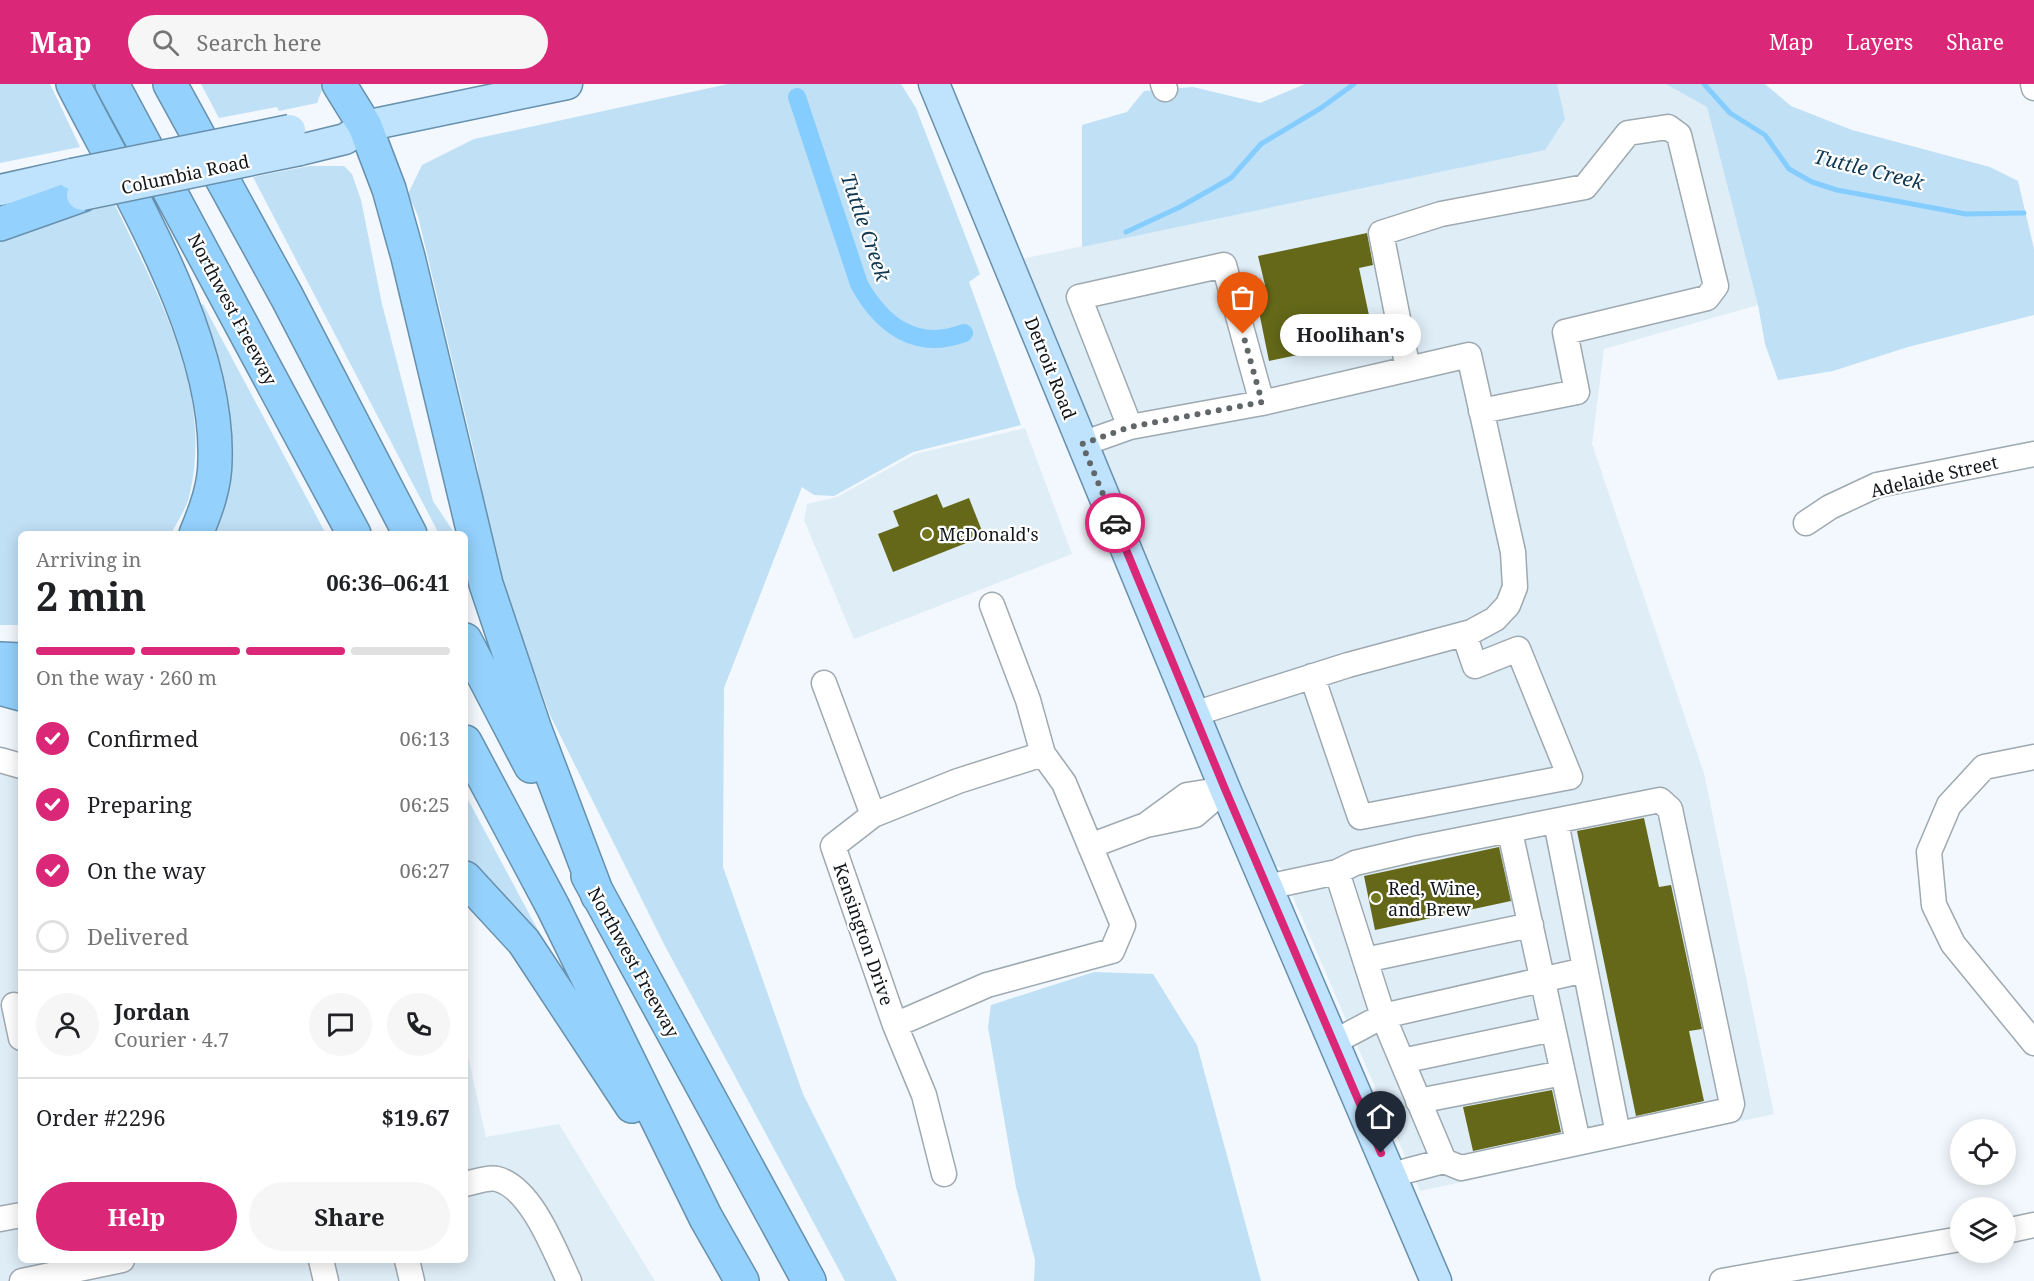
<!DOCTYPE html>
<meta charset="utf-8">
<style>
:root{--surface:#fff;--page:#f6f6f6;--text:#202124;--muted:#757577;--line:#e0e0e0;--accent:#db2777}
body{margin:0;font-family:"Noto Serif",serif;background:var(--page);color:var(--text);height:100vh;display:flex;flex-direction:column;font-size:22px;white-space:nowrap}
*{box-sizing:border-box;margin:0}
p{font-size:20px;color:var(--muted)}
.icon{flex:none;width:33px;height:33px;fill:none;stroke:currentColor;stroke-width:2;stroke-linecap:round;stroke-linejoin:round}
.map{position:relative;flex:1;overflow:hidden}
.side{position:absolute;left:18px;top:447px;width:450px;height:732px;display:flex;flex-direction:column;background:var(--surface);border-radius:9px;box-shadow:0 3px 15px #0003}
.side>*{flex:none}
.buttons{position:absolute;left:1950px;top:1035px;display:grid;gap:12px}
.buttons a{display:grid;place-items:center;width:66px;height:66px;border-radius:50%;background:var(--surface);box-shadow:0 3px 15px #0003;font-size:30px}
.pin{position:absolute;display:grid;place-items:center;width:51px;height:51px;color:#fff;margin:-62px -26px;border-radius:50% 50% 50% 0;rotate:-45deg;box-shadow:0 0 6px #0007}
.pin .icon{rotate:45deg}
.courier{position:absolute;display:grid;place-items:center;width:60px;height:60px;margin:-30px;border:4px solid #db2777;border-radius:50%;background:#fff;color:#222;box-shadow:0 2px 8px #0007}
.bubble{position:absolute;height:42px;border-radius:21px;background:var(--surface);box-shadow:0 3px 15px #0003;font-size:20px;font-weight:700;line-height:42px;text-align:center}
.summary em{font-style:normal;font-weight:700}
.summary div{display:flex;flex-direction:column-reverse}
.summary{display:flex;align-items:center;justify-content:space-between;height:102px;padding:0 18px}
h1{font-size:39px;font-weight:700;line-height:45px}
.bar{display:grid;grid-template-columns:repeat(4,1fr);gap:9px 6px;align-content:center;height:72px;padding:0 18px}
.bar i{height:8px;border-radius:4px;background:var(--line)}
.bar .current{background:var(--accent)}
.bar p{grid-column:span 4}
.line{display:flex;align-items:center;gap:15px;padding:0 18px;border-top:2px solid var(--line)}
.line div{flex:1}
.round{display:grid;place-items:center;flex:none;width:63px;height:63px;border-radius:32px;background:var(--page)}
ol{padding:0 18px;list-style:none}
li{display:flex;align-items:center;gap:18px;height:66px}
li p{margin-inline-start:auto}
li .icon{padding:6px;border-radius:50%;background:var(--accent);color:#fff;stroke-width:4}
li:last-child{color:var(--muted)}
li i{width:33px;height:33px;border:3px solid var(--line);border-radius:50%}
.button{display:flex;gap:12px;margin-top:auto;padding:12px 18px}
.button a{flex:1;height:69px;border-radius:36px;background:var(--accent);color:#fff;font-size:24px;font-weight:700;line-height:69px;text-align:center}
.button a+a{background:var(--page);color:var(--text)}
header{display:flex;align-items:center;gap:36px;box-sizing:border-box;height:84px;padding:0 30px;background:var(--accent);color:#fff}
header strong{font-size:28px}
nav{display:flex;gap:33px;margin-inline-start:auto;font-size:21px}
.search{width:420px;height:54px;background:var(--page);display:flex;align-items:center;gap:15px;box-sizing:border-box;padding:0 21px;border-radius:33px;color:var(--muted);font-size:22px}
.map>svg:first-child{display:block}
</style>
<header>
<strong>Map</strong>
<div class="search"><svg class="icon" aria-label="search" viewBox="0 0 24 24"><circle cx="10" cy="10" r="6"/><path d="M15 15l6 6"/></svg>Search here</div>
<nav><a>Map</a><a>Layers</a><a>Share</a></nav>
</header>
<div class="map">
<svg width="2034" height="1197" viewBox="0 0 2034 1197">
<rect width="100%" height="100%" fill="#f2f8fd"/>
<path fill="#dfedf7" d="M1541,0H1701L1758,221L1604,265L1592,360L1704,689L1774,1030L1420,1107L1280,783L1257,780L1007,178L1544,66Z
M1025,344L1072,470L854,555L804,436L807,420L837,413L915,370Z
M0,666L21,672V1176H465V959L486,1053L559,1040L655,1197H0Z"/>
<path fill="#c0e0f6" d="M0,0H50L80,63L0,79Z
M201,0H322L323,3L317,19L279,27L277,23L219,34Z
M728,0H901L916,24L980,190L969,198L1021,341L913,368L834,412L814,411L802,403L724,604L723,783L803,1010L897,1197H845L665,862L550,631L482,443L478,385L418,132L408,110L422,81L474,55Z
M1305,0H1557L1565,35L1545,66L1082,163V41L1127,28L1144,7L1193,3L1260,19Z
M1666,0H1765L1791,22L1852,46L1990,83L2018,97L2034,165V231L1908,263L1833,287L1778,296L1765,260L1758,221L1707,23Z
M309,82H344L352,90L361,116L382,220L433,417L455,450H439L253,93Z
M115,121C158,212 215,309 189,413C186,425 177,438 171,450H21V541H0V151L32,139Z
M203,220L326,450H206L195,224Z
M465,710L554,876L465,784Z
M1094,888L1153,890L1197,961L1261,1197H1034L1035,1176L1016,1103L988,943L991,921Z"/>
<g fill="none" stroke-linecap="round" stroke-linejoin="round">
<path stroke="#85cdfe" stroke-width="5" d="M1704,0L1730,29L1765,51L1789,85L1812,98L1837,106L1966,130L2024,129
M1126,148L1180,123L1231,94L1261,60L1321,24L1354,0"/>
<path stroke="#85cdfe" stroke-width="18" d="M797,13L859,200C882,242 917,267 964,249"/>
</g>
<path fill="#646818" d="M1367,149L1373,181L1359,184L1374,255L1269,277L1254,203L1265,201L1258,172Z
M937,410L943,424L969,414L984,452L893,488L878,450L899,442L893,427Z
M1644,734L1659,803L1671,801L1702,945L1689,947L1704,1017L1636,1032L1577,747Z
M1499,763L1511,817L1375,846L1364,792Z
M1552,1006L1561,1048L1473,1067L1463,1023Z"/>
<g fill="none" stroke-linecap="round" stroke-linejoin="round">
<g stroke="#9ea9b0" stroke-width="27">
<path id="minor" d="M1163,0L1165,5
M2033,0L2034,4
M1408,285L1381,149L1441,130L1585,103L1628,49L1668,43L1679,51L1716,202L1707,214L1565,248L1577,308L1481,327
M1130,343L1079,213L1224,181L1262,319
M1082,360L1130,343L1262,319L1469,271L1513,468L1515,503L1508,521L1495,535L1471,548L1348,581L1194,630
M1806,439L1830,423L1877,401L2034,370
M1312,592L1360,733L1570,693L1518,565L1475,582L1464,550
M824,599L873,731
M2034,673L1984,683L1949,721L1929,768L1934,821L1953,860L2034,959
M0,676L21,682
M1556,738L1618,1050
M1090,762L1146,741L1195,731L1225,705L1187,711L1146,741
M1267,803L1337,788L1355,779L1419,764L1660,716L1670,725L1732,1020L1730,1026L1461,1084L1444,1077L1391,1091
M1365,876L1531,841
M14,921L21,954
M895,941L987,901L1112,867L1123,841L1064,699L1043,670L1028,616L992,521
M1334,958L1383,932L1337,788
M1402,977L1553,945
M1563,989L1578,1058
M1418,1017L1563,989L1510,748
M1444,1077L1383,932L1585,886
M944,1090L924,1011L895,941L833,762L873,731L958,697L1043,670
M465,1100C474,1098 489,1093 497,1095C532,1104 555,1168 569,1197
M0,1135L21,1131
M2006,1147L2034,1141
M321,1176L326,1197
M407,1176L412,1197
M22,1197L122,1176
M1722,1197L1960,1155"/>
</g>
<g stroke="#6790ad" stroke-width="33">
<path id="major" d="M934,0L1225,705L1436,1197
M300,66L345,55L365,42L567,0
M0,106L72,90"/>
</g>
<g stroke="#6790ad" stroke-width="36">
<path id="highway" d="M73,0C128,108 219,253 215,376C215,402 206,426 196,450
M112,0L354,450
M170,0L287,213L410,450
M339,0L365,42L389,105L408,173L486,500L534,643L598,812
M0,140L82,111
M465,556L531,682
M0,575L21,576
M0,604L21,610
M465,658L553,823L706,1134L742,1197
M588,792L809,1197
M465,794L524,858L632,1022"/>
</g>
<use href="#minor" stroke="#fff" stroke-width="24"/>
<use href="#major" stroke="#bfe3fd" stroke-width="30"/>
<use href="#highway" stroke="#94d1fc" stroke-width="33"/>
<g stroke="#6790ad" stroke-width="33" stroke-linecap="butt">
<path id="major-bridge" d="M72,90L290,46
M82,111L300,66"/>
</g>
<use href="#major-bridge" stroke="#bfe3fd" stroke-width="30"/>
</g>
<g fill="none" stroke-linecap="round" stroke-linejoin="round">
<path stroke="#616669" stroke-width="6" stroke-dasharray="0 10.8" d="M1115,439L1082,360L1130,343L1262,318L1243,250"/>
<path stroke="#db2777" stroke-width="8" d="M1115,439L1225,705L1381,1069"/>
</g>
<g fill="#747821" stroke="#fff" stroke-width="2">
<circle cx="927" cy="450" r="6"/>
<circle cx="1376" cy="814" r="6"/>
</g>
<g text-anchor="middle" dominant-baseline="central" stroke-width="4.5" stroke-linejoin="round" paint-order="stroke">
<g font-size="18" fill="#13171a" stroke="#fff">
<text transform="translate(185 90) rotate(-12)">Columbia Road</text>
<text transform="translate(233 225) rotate(62)">Northwest Freeway</text>
<text transform="translate(1051 284) rotate(68)">Detroit Road</text>
<text transform="translate(1934 392) rotate(-13)">Adelaide Street</text>
<text transform="translate(864 850) rotate(71)">Kensington Drive</text>
<text transform="translate(634 878) rotate(61)">Northwest Freeway</text>
</g>
<g font-size="18" fill="#13171a" stroke="#fff" text-anchor="start">
<text x="939" y="450">McDonald's</text>
<text x="1388" y="804">Red, Wine,<tspan x="1388" dy="21">and Brew</tspan></text>
</g>
<g font-size="20" font-style="italic" fill="#103851" stroke="#fff">
<text transform="translate(1869 85) rotate(14)">Tuttle Creek</text>
<text transform="translate(866 143) rotate(71)">Tuttle Creek</text>
</g>
</g>
</svg>
<div class="buttons">
<a><svg class="icon" aria-label="locate" viewBox="0 0 24 24"><circle cx="12" cy="12" r="6"/><path d="M12 2v4M12 18v4M2 12h4M18 12h4"/></svg></a>
<a><svg class="icon" aria-label="layers" viewBox="0 0 24 24"><path d="M12 4l9 5-9 5-9-5zM3 14l9 5 9-5"/></svg></a>
</div>
<div class="pin" style="left:1243px;top:250px;background:#ea580c"><svg class="icon" aria-label="bag" viewBox="0 0 24 24"><path d="M5 8h14l-1 12H6zM9 8a3 3 0 0 1 6 0"/></svg></div>
<div class="pin" style="left:1381px;top:1069px;background:#1f2937"><svg class="icon" aria-label="home" viewBox="0 0 24 24"><path d="M3 11l9-7 9 7M6 9v11h12V9"/></svg></div>
<div class="courier" style="left:1115px;top:439px"><svg class="icon" aria-label="car" viewBox="0 0 24 24"><path d="M5 17H2v-5l4-1 3-4h7l3 4 3 1v5h-3M9 17h6M6 11h13"/><circle cx="7" cy="17" r="2"/><circle cx="17" cy="17" r="2"/></svg></div>
<div class="bubble" style="left:1280px;top:230px;width:141px">Hoolihan's</div>
<section class="side">
<div class="summary"><div><h1>2 min</h1><p>Arriving in</p></div><em>06:36–06:41</em></div>
<div class="bar"><i class="current"></i><i class="current"></i><i class="current"></i><i></i><p>On the way · 260 m</p></div>
<ol>
<li><svg class="icon" aria-label="check" viewBox="0 0 24 24"><path d="M5 12l5 5 9-10"/></svg>Confirmed<p>06:13</p></li>
<li><svg class="icon" aria-label="check" viewBox="0 0 24 24"><path d="M5 12l5 5 9-10"/></svg>Preparing<p>06:25</p></li>
<li><svg class="icon" aria-label="check" viewBox="0 0 24 24"><path d="M5 12l5 5 9-10"/></svg>On the way<p>06:27</p></li>
<li><i></i>Delivered</li>
</ol>
<div class="line" style="height:108px"><a class="round"><svg class="icon" aria-label="person" viewBox="0 0 24 24"><circle cx="12" cy="8" r="4"/><path d="M4 21q1-7 8-7t8 7"/></svg></a><div><b>Jordan</b><p>Courier · 4.7</p></div><a class="round"><svg class="icon" aria-label="chat" viewBox="0 0 24 24"><path d="M4 5h16v11H9l-5 4z"/></svg></a><a class="round"><svg class="icon" aria-label="phone" viewBox="0 0 24 24"><path d="M5 4h4l2 5-3 2q2 4 5 5l2-3 5 2v4C11 20 4 13 5 4z"/></svg></a></div>
<div class="line" style="height:78px"><div>Order #2296</div><b>$19.67</b></div>
<div class="button"><a>Help</a><a>Share</a></div>
</section>
</div>
